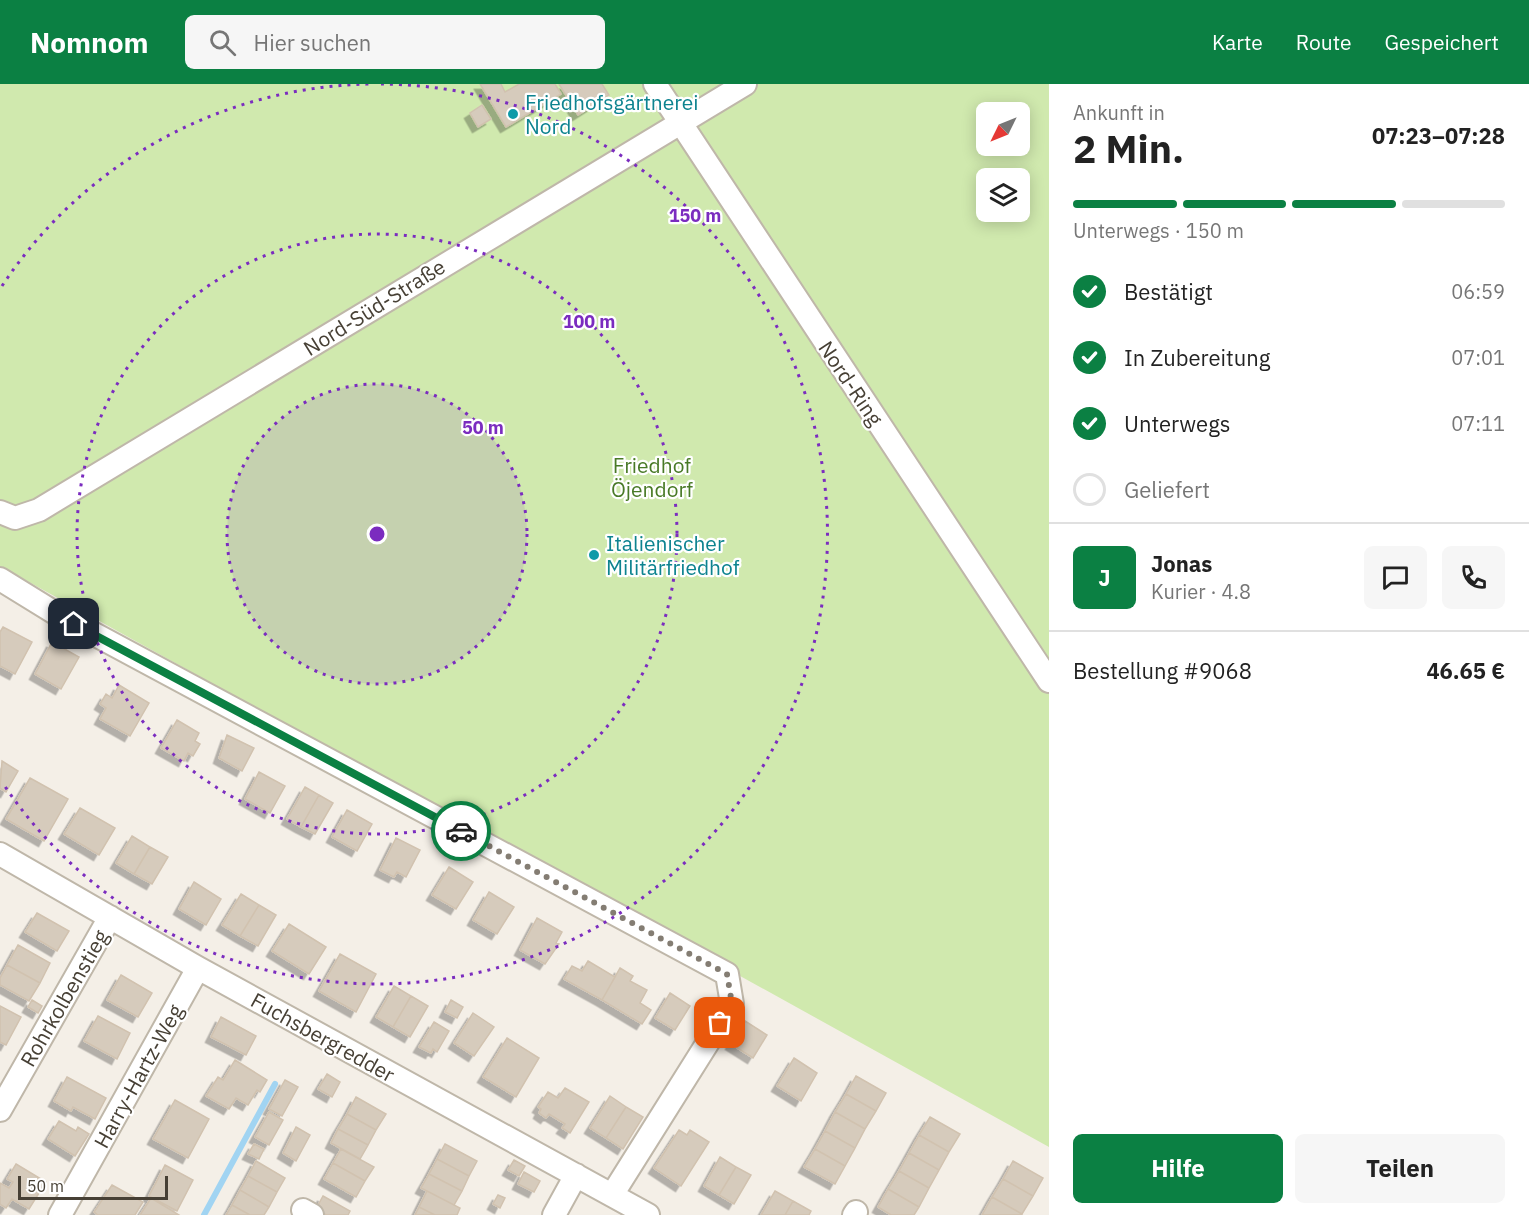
<!DOCTYPE html>
<html lang="de">
<meta charset="utf-8">
<style>
:root{--surface:#fff;--page:#f6f6f6;--text:#222;--muted:#767676;--line:#e0e0e0;--accent:#0b8043}
body{margin:0;font-family:"IBM Plex Sans",sans-serif;background:var(--page);color:var(--text);height:100vh;display:flex;flex-direction:column;font-size:22px;white-space:nowrap}
*{box-sizing:border-box;margin:0}
p{font-size:20px;color:var(--muted)}
.icon{flex:none;width:33px;height:33px;fill:none;stroke:currentColor;stroke-width:2;stroke-linecap:round;stroke-linejoin:round}
.map{position:relative;flex:1;overflow:hidden}
.sheet{display:flex;flex-direction:column;background:var(--surface);width:480px}
.sheet>*{flex:none}
.needle{width:39px;rotate:227deg}
.tools{position:absolute;left:976px;top:18px;display:grid;gap:12px}
.tools a{display:grid;place-items:center;width:54px;height:54px;border-radius:9px;background:var(--surface);box-shadow:0 3px 15px #0003;font-size:30px}
.scale{position:absolute;left:18px;bottom:15px;width:150px;box-sizing:border-box;padding-left:6px;border:3px solid #474035;border-top:0;font-size:16px;line-height:21px;white-space:nowrap;color:#474035;-webkit-text-stroke:4px #fff;paint-order:stroke}
.pin{position:absolute;display:grid;place-items:center;width:51px;height:51px;color:#fff;margin:-26px;border-radius:12px;box-shadow:0 3px 9px #0006}
.courier{position:absolute;display:grid;place-items:center;width:60px;height:60px;margin:-30px;border:4px solid #0b8043;border-radius:50%;background:#fff;color:#222;box-shadow:0 2px 8px #0007}
.overview em{font-style:normal;font-weight:700}
.overview div{display:flex;flex-direction:column-reverse}
.overview{display:flex;align-items:center;justify-content:space-between;height:102px;padding:0 24px}
h1{font-size:39px;font-weight:700;line-height:45px}
.bar{display:grid;grid-template-columns:repeat(4,1fr);gap:9px 6px;align-content:center;height:72px;padding:0 24px}
.bar i{height:8px;border-radius:4px;background:var(--line)}
.bar .selected{background:var(--accent)}
.bar p{grid-column:span 4}
.line{display:flex;align-items:center;gap:15px;padding:0 24px;border-top:2px solid var(--line)}
.line div{flex:1}
.round{display:grid;place-items:center;flex:none;width:63px;height:63px;border-radius:9px;background:var(--page)}
ol{padding:0 24px;list-style:none}
li{display:flex;align-items:center;gap:18px;height:66px}
li p{margin-inline-start:auto}
li .icon{padding:6px;border-radius:50%;background:var(--accent);color:#fff;stroke-width:4}
li:last-child{color:var(--muted)}
li i{width:33px;height:33px;border:3px solid var(--line);border-radius:50%}
.primary-button{display:flex;gap:12px;margin-top:auto;padding:12px 24px}
.primary-button a{flex:1;height:69px;border-radius:9px;background:var(--accent);color:#fff;font-size:24px;font-weight:700;line-height:69px;text-align:center}
.primary-button a+a{background:var(--page);color:var(--text)}
header{display:flex;align-items:center;gap:36px;box-sizing:border-box;height:84px;padding:0 30px;background:var(--accent);color:#fff}
header strong{font-size:28px}
nav{display:flex;gap:33px;margin-inline-start:auto;font-size:21px}
.search{width:420px;height:54px;background:var(--page);display:flex;align-items:center;gap:15px;box-sizing:border-box;padding:0 21px;border-radius:9px;color:var(--muted);font-size:22px}
main{display:flex;flex:1;min-height:0}
.map>svg:first-child{display:block}
</style>
<header>
<strong>Nomnom</strong>
<div class="search"><svg class="icon" aria-label="search" viewBox="0 0 24 24"><circle cx="10" cy="10" r="6"/><path d="M15 15l6 6"/></svg>Hier suchen</div>
<nav><a>Karte</a><a>Route</a><a>Gespeichert</a></nav>
</header>
<main>
<div class="map">
<svg width="1049" height="1131" viewBox="0 0 1049 1131">
<defs>
<filter id="shadow"><feDropShadow dx="-5.5" dy="5.5" stdDeviation="0" flood-color="#0004"/></filter>
</defs>
<rect width="100%" height="100%" fill="#f4efe7"/>
<path fill="#d0e9ae" fill-rule="evenodd" d="M0,0H1049V1063L0,482ZM987,28H1020V62H987ZM987,94H1020V128H987Z"/>
<g fill="none" stroke-linecap="round" stroke-linejoin="round">
<path stroke="#a1d4f2" stroke-width="6" d="M204,1131L275,1000"/>
</g>
<path fill="#d6cbbc" stroke="#d1c2af" stroke-width="1.5" filter="url(#shadow)" d="M480,0H501L505,8L519,0H555L561,10L506,43Z
M559,0H602L609,11L578,31Z
M482,21L491,35L478,43L470,29Z
M3,543L32,558L15,590L0,582V548Z
M52,558L79,573L61,605L35,590Z
M119,601L149,619L130,652L100,635L106,624L100,620L106,610L112,614Z
M177,636L199,649L195,657L200,660L193,672L188,669L184,677L161,664Z
M227,651L254,664L242,687L219,674Z
M2,677L18,687L6,708L0,704Z
M259,688L285,702L270,729L245,715Z
M30,694L68,715L44,757L6,735Z
M305,703L319,711L301,743L287,735Z
M319,711L333,719L315,750L301,743Z
M80,724L115,744L99,771L64,750Z
M347,726L372,740L357,767L332,753Z
M132,752L150,763L134,790L116,779Z
M396,754L420,766L406,793L397,788L394,793L380,786Z
M150,763L168,773L152,800L134,790Z
M449,783L473,798L456,825L432,811Z
M194,798L221,815L206,841L179,825Z
M489,808L514,823L497,850L473,836Z
M241,810L259,821L240,852L222,841Z
M259,821L276,831L258,862L240,852Z
M37,829L69,847L57,867L25,848Z
M537,834L562,848L556,859L559,860L545,880L520,866Z
M289,840L326,863L309,890L272,867Z
M18,861L50,879L40,899L7,881Z
M340,870L376,890L356,928L319,907Z
M588,877L615,893L602,916L564,895L572,882L582,887Z
M7,881L40,899L29,917L0,901V894Z
M620,884L633,892L630,897L647,906L640,919L651,926L642,940L602,916Z
M121,891L152,909L138,933L107,916Z
M394,902L411,912L393,943L376,933Z
M670,909L690,922L675,946L655,934Z
M411,912L428,922L410,953L393,943Z
M32,916L42,922L38,929L28,923Z
M451,916L463,923L457,934L445,928Z
M0,922L21,933L6,961L0,958Z
M473,929L494,943L474,972L454,959Z
M98,932L130,949L117,975L84,957Z
M221,933L256,952L246,971L211,953Z
M745,937L767,951L753,974L731,960Z
M434,938L449,947L437,968L433,965L431,969L419,963Z
M507,954L539,974L516,1013L483,993Z
M794,974L817,989L801,1017L777,1002Z
M235,976L267,996L260,1008L257,1006L248,1021L236,1014L229,1025L206,1012L218,993L223,996Z
M327,990L340,998L332,1013L318,1005Z
M856,992L886,1009L876,1027L846,1010Z
M67,993L106,1014L95,1035L73,1023L71,1027L54,1017Z
M285,996L298,1003L282,1032L269,1025Z
M565,1004L589,1018L570,1049L562,1044L565,1040L549,1030L546,1034L539,1029L541,1025L538,1023L548,1008L558,1014Z
M846,1010L876,1027L865,1045L835,1028Z
M610,1012L626,1023L606,1054L590,1044Z
M356,1013L386,1030L376,1046L347,1030Z
M175,1016L209,1035L188,1074L153,1055Z
M626,1023L643,1033L623,1065L606,1054Z
M269,1028L283,1036L269,1061L255,1053Z
M835,1028L865,1045L855,1064L825,1047Z
M347,1030L376,1046L368,1061L338,1045Z
M930,1033L960,1050L949,1068L919,1051Z
M59,1037L76,1047L78,1043L89,1050L75,1072L48,1055Z
M296,1043L310,1051L296,1077L283,1069Z
M338,1045L368,1061L360,1075L331,1059Z
M679,1046L687,1051L690,1046L709,1058L681,1102L654,1084Z
M825,1047L855,1064L845,1082L815,1065Z
M919,1051L949,1068L939,1086L909,1069Z
M254,1060L264,1065L259,1075L248,1070Z
M445,1060L477,1077L469,1092L437,1075Z
M341,1065L374,1083L365,1097L333,1079Z
M815,1065L845,1082L835,1100L804,1083Z
M909,1069L939,1086L929,1104L899,1087Z
M720,1073L736,1083L719,1111L704,1102Z
M437,1075L469,1092L462,1107L429,1090Z
M514,1076L525,1082L519,1092L508,1086Z
M256,1077L285,1094L277,1108L248,1092Z
M1013,1077L1043,1094L1033,1112L1003,1095Z
M333,1079L365,1097L356,1113L324,1095Z
M16,1080L46,1098L29,1125L12,1115L6,1124L0,1120V1099L9,1104L13,1098L7,1095Z
M165,1081L193,1096L177,1127L149,1112Z
M736,1083L751,1091L734,1120L719,1111Z
M899,1087L929,1104L919,1123L888,1105Z
M524,1088L540,1097L534,1108L518,1100Z
M429,1090L462,1107L454,1121L421,1104Z
M248,1092L277,1108L269,1123L240,1106Z
M1003,1095L1033,1112L1022,1130L992,1113Z
M112,1101L143,1118L135,1131H98L94,1128Z
M888,1105L919,1123L914,1131H891L878,1123Z
M240,1106L269,1123L264,1131H250L232,1121Z
M427,1107L460,1124L457,1131H435L419,1123Z
M775,1107L793,1117L785,1131H761Z
M498,1111L505,1114L500,1124L493,1120Z
M323,1112L350,1127L348,1131H326L316,1125Z
M992,1113L1022,1130V1131H982Z
M151,1114L179,1131H140Z
M793,1117L811,1127L809,1131H785Z
M232,1121L250,1131H226Z
M419,1123L435,1131H415Z"/>
<g fill="none" stroke-linecap="round" stroke-linejoin="round">
<g stroke="#bfb7a9" stroke-width="26">
<path id="street" d="M655,0L1049,597
M0,428L15,434L39,426L745,0
M0,495L55,529L727,890L732,920L612,1111
M0,770L198,884L648,1131
M0,1026L110,833
M303,1126L312,1131
M60,1131L198,884
M554,1131L576,1091
M854,1131L856,1128"/>
</g>
<use href="#street" stroke="#fff" stroke-width="22"/>
</g>
<g fill="none" stroke-linecap="round" stroke-linejoin="round">
<path stroke="#847d73" stroke-width="6" stroke-dasharray="0 10.8" d="M461,747L727,890L732,920L720,939"/>
<path stroke="#0b8043" stroke-width="8" d="M74,540L461,747"/>
</g>
<circle cx="377" cy="450" r="150" fill="#7b2cbf" fill-opacity=".12"/>
<g fill="none" stroke="#7b2cbf" stroke-width="3" stroke-dasharray="3 6">
<circle cx="377" cy="450" r="150"/>
<circle cx="377" cy="450" r="300"/>
<path d="M2 202A450 450 0 0 1 373 0M381 0A450 450 0 1 1 2 698"/>
</g>
<g fill="#0f9aa8" stroke="#fff" stroke-width="2">
<circle cx="513" cy="30" r="6"/>
<circle cx="594" cy="471" r="6"/>
</g>
<g text-anchor="middle" dominant-baseline="central" stroke-width="4.5" stroke-linejoin="round" paint-order="stroke">
<g font-size="21" fill="#0d838f" stroke="#fff" text-anchor="start">
<text x="525" y="18">Friedhofsgärtnerei<tspan x="525" dy="24">Nord</tspan></text>
<text x="606" y="459">Italienischer<tspan x="606" dy="24">Militärfriedhof</tspan></text>
</g>
<g font-size="21" fill="#474035" stroke="#fff">
<text transform="translate(374 223) rotate(-32)">Nord-Süd-Straße</text>
<text transform="translate(851 299) rotate(56)">Nord-Ring</text>
<text transform="translate(64 914) rotate(-60)">Rohrkolbenstieg</text>
<text transform="translate(323 953) rotate(29)">Fuchsbergredder</text>
<text transform="translate(138 992) rotate(-61)">Harry-Hartz-Weg</text>
</g>
<g font-size="21" fill="#497a27" stroke="#fff">
<text x="652" y="381">Friedhof<tspan x="652" dy="24">Öjendorf</tspan></text>
</g>
</g>
<circle cx="377" cy="450" r="9" fill="#7b2cbf" stroke="#fff" stroke-width="3"/>
<g font-size="18" text-anchor="middle" font-weight="bold" fill="#7b2cbf" stroke="#fff" stroke-width="4.5" stroke-linejoin="round" paint-order="stroke">
<text x="695" y="138">150 m</text>
<text x="589" y="244">100 m</text>
<text x="483" y="350">50 m</text>
</g>
</svg>
<div class="tools">
<a><svg class="needle" viewBox="-14 -14 28 28"><path d="M0-13l5 13h-10z" fill="#e53935"/><path d="M0 13l5-13h-10z" fill="#767676"/></svg></a>
<a><svg class="icon" aria-label="layers" viewBox="0 0 24 24"><path d="M12 4l9 5-9 5-9-5zM3 14l9 5 9-5"/></svg></a>
</div>
<div class="scale">50 m</div>
<div class="pin" style="left:720px;top:939px;background:#ea580c"><svg class="icon" aria-label="bag" viewBox="0 0 24 24"><path d="M5 8h14l-1 12H6zM9 8a3 3 0 0 1 6 0"/></svg></div>
<div class="pin" style="left:74px;top:540px;background:#1f2937"><svg class="icon" aria-label="home" viewBox="0 0 24 24"><path d="M3 11l9-7 9 7M6 9v11h12V9"/></svg></div>
<div class="courier" style="left:461px;top:747px"><svg class="icon" aria-label="car" viewBox="0 0 24 24"><path d="M5 17H2v-5l4-1 3-4h7l3 4 3 1v5h-3M9 17h6M6 11h13"/><circle cx="7" cy="17" r="2"/><circle cx="17" cy="17" r="2"/></svg></div>
</div>
<section class="sheet">
<div class="overview"><div><h1>2 Min.</h1><p>Ankunft in</p></div><em>07:23–07:28</em></div>
<div class="bar"><i class="selected"></i><i class="selected"></i><i class="selected"></i><i></i><p>Unterwegs · 150 m</p></div>
<ol>
<li><svg class="icon" aria-label="check" viewBox="0 0 24 24"><path d="M5 12l5 5 9-10"/></svg>Bestätigt<p>06:59</p></li>
<li><svg class="icon" aria-label="check" viewBox="0 0 24 24"><path d="M5 12l5 5 9-10"/></svg>In Zubereitung<p>07:01</p></li>
<li><svg class="icon" aria-label="check" viewBox="0 0 24 24"><path d="M5 12l5 5 9-10"/></svg>Unterwegs<p>07:11</p></li>
<li><i></i>Geliefert</li>
</ol>
<div class="line" style="height:108px"><b class="round" style="background:var(--accent);color:#fff">J</b><div><b>Jonas</b><p>Kurier · 4.8</p></div><a class="round"><svg class="icon" aria-label="chat" viewBox="0 0 24 24"><path d="M4 5h16v11H9l-5 4z"/></svg></a><a class="round"><svg class="icon" aria-label="phone" viewBox="0 0 24 24"><path d="M5 4h4l2 5-3 2q2 4 5 5l2-3 5 2v4C11 20 4 13 5 4z"/></svg></a></div>
<div class="line" style="height:78px"><div>Bestellung #9068</div><b>46.65 €</b></div>
<div class="primary-button"><a>Hilfe</a><a>Teilen</a></div>
</section>
</main>
